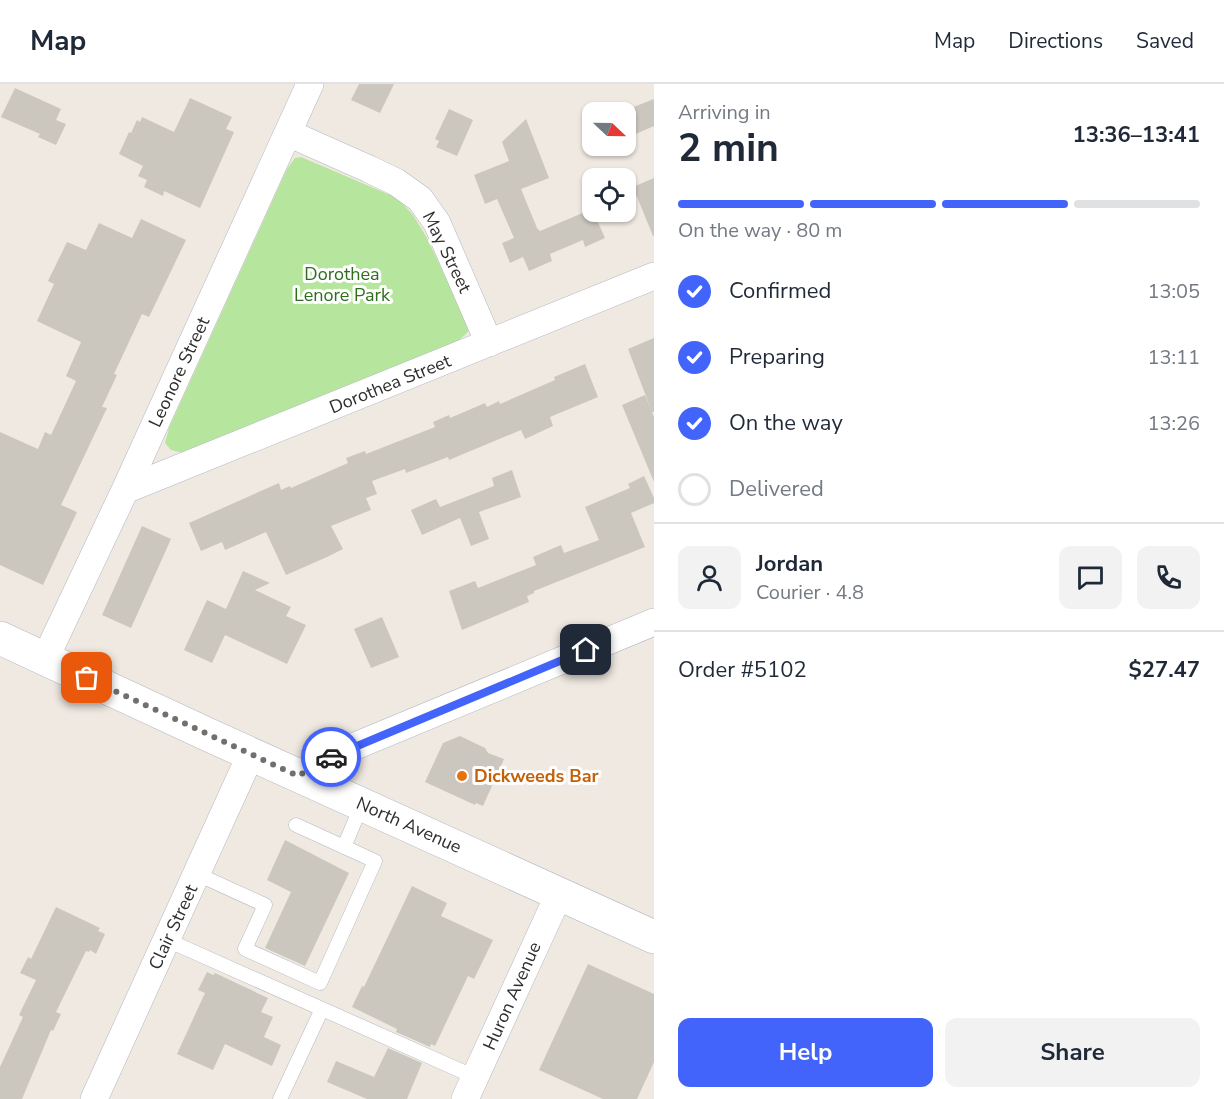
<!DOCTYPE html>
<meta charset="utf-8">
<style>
:root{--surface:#fff;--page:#f2f2f3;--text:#1f2937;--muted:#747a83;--line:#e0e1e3;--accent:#4264fb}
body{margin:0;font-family:"Nunito Sans",sans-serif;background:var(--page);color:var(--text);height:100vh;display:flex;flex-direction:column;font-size:22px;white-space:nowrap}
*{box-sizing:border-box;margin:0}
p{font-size:20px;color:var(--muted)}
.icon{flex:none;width:33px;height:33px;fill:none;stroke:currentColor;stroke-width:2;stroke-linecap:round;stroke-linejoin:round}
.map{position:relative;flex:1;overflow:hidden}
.details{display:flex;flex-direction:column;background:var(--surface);width:570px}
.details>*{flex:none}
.needle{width:39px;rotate:112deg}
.tools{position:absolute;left:582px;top:18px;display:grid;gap:12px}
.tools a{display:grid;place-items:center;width:54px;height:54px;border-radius:12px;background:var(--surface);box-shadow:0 2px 4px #0004;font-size:30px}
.pin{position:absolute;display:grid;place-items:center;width:51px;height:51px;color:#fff;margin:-26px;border-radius:12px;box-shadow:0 3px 9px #0006}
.courier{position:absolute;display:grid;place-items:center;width:60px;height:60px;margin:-30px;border:4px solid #4264fb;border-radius:50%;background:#fff;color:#222;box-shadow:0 2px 8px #0007}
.head em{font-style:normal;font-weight:700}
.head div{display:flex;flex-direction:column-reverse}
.head{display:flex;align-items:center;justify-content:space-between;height:102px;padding:0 24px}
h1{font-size:39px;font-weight:700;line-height:45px}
.bar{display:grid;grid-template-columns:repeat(4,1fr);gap:9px 6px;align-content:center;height:72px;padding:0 24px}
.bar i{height:8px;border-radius:4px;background:var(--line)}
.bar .active{background:var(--accent)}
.bar p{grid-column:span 4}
.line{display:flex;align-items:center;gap:15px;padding:0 24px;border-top:2px solid var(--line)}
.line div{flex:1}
.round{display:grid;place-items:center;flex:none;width:63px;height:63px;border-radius:12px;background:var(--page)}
ol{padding:0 24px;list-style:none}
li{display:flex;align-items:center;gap:18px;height:66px}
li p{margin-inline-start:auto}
li .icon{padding:6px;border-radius:50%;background:var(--accent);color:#fff;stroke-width:4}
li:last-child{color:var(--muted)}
li i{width:33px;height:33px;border:3px solid var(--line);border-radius:50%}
.primary-button{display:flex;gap:12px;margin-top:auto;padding:12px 24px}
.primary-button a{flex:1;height:69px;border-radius:12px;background:var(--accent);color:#fff;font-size:24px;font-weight:700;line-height:69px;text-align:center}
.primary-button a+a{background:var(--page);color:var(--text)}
header{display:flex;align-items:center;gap:36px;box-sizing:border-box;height:84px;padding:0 30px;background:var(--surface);border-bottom:2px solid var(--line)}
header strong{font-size:28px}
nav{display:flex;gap:33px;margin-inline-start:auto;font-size:21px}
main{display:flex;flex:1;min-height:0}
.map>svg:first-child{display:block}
</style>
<header>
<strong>Map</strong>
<nav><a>Map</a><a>Directions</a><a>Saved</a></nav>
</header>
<main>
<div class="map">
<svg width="654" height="1015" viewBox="0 0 654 1015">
<rect width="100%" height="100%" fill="#efe9e1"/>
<path fill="#b6e59e" d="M301,73L397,114L413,131L427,154L467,239L468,248L458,257L183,369L171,366L165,359L169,344L287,85L295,74Z"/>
<path fill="#cbc7bf" d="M359,0H394L380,29L351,16Z
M15,4L61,25L56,36L66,40L56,61L38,53L40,50L1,33Z
M190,14L232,33L226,45L234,48L200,124L164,107L163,112L144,103L147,96L138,92L143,82L119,70L129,48L131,49L137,36L140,38L142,33L174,48Z
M654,15V42L631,52L626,39V28H621Z
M449,25L473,36L457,72L436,63L439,57L435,55Z
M526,35L549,94L521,105L537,144L540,147L592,125L605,154L585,163L583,156L550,170L552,177L529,187L523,173L510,179L502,159L514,154L497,115L485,120L474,91L509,77L502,58Z
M654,94V152H653L633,103Z
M141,135L186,156L149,233L142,230L114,290L117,291L102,323L107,324L61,421L77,428L43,501L0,481V348L38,365L45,348L51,351L76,297L66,292L81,258L37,237L54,200L48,197L67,158L86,166L99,139L132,154Z
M654,254V328H652L628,265Z
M585,280L598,313L550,333L553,342L525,355L521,346L449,376L448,373L406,389L405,385L372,397L377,410L366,414L371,426L331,442L343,465L327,473L286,491L266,448L225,466L222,458L201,467L189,439L279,399L281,406L290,402L291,404L348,379L346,374L365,367L366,370L435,343L433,338L449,331L450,334L485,319L487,323L499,317L500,320L555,296L554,293Z
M645,311L654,333V398L622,321Z
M512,386L521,413L479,428L489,455L471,462L460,434L422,451L411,426L436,415L440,423L494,402L492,394Z
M644,392L654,414V419L631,429L645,463L534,507V509L527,512L529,518L462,546L449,507L475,497L478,504L536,481L533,473L561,461L564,469L599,456L585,423L630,404L628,400Z
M142,442L171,455L131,544L102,531Z
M243,487L270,499L255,506L291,523L286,532L306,541L287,580L225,551L212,579L184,566L207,516L226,525Z
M382,533L399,573L371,584L354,545Z
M460,652L485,664L488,669L504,675L483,722L476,719L475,721L425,698L443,659Z
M285,756L349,789L305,882L265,864L291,808L267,796Z
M412,802L447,819L441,832L493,856L474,895L468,892L435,962L431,960L430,963L396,948L397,945L352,923L362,902L364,903Z
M56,823L100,844L98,847L105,850L96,870L90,866L89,868L86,867L56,928L61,930L53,947L51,946L22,1015H0V983L23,933L19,931L36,896L20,889L28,873L31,875Z
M588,880L654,910V978L637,1015H603L539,986Z
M207,888L213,891L215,889L268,914L261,928L273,933L264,953L281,961L272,982L225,960L213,986L177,970L205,909L198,906Z
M388,964L422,979L407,1015H367L327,998L336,977L374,993Z"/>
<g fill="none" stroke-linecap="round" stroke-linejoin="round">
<g stroke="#b4b7c1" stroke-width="15">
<path id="lane" d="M344,763L362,720
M197,790L265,821L245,865L320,899L375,777L296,741
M167,856L475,993
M280,1015L322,925"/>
</g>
<g stroke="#b4b7c1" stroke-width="28">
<path id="street" d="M288,49L369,85L396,98L420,115L437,139L489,259
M125,406L654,192
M45,575L125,406L310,0
M298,692L336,670L654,538
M94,1015L251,670
M465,1015L560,808"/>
</g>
<g stroke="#b4b7c1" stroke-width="34">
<path id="secondary" d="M0,554L211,652L654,853"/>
</g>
<use href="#lane" stroke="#fff" stroke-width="14"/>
<use href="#street" stroke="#fff" stroke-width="27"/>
<use href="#secondary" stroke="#fff" stroke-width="33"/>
</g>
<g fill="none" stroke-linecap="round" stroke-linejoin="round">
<path stroke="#726f6d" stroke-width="6" stroke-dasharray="0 10.8" d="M87,594L298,692L331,673"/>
<path stroke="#4264fb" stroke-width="8" d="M331,673L586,566"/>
</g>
<circle fill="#e8710a" stroke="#fff" stroke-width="2" cx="462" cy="692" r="6"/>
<g text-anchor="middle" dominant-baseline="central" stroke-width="6" stroke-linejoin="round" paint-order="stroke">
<g font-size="18" fill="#2e2e2e" stroke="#fff">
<text transform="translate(447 168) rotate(64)">May Street</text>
<text transform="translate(179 288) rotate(-65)">Leonore Street</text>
<text transform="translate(390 300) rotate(-22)">Dorothea Street</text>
<text transform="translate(409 741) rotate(24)">North Avenue</text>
<text transform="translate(173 843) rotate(-65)">Clair Street</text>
<text transform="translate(512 912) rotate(-66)">Huron Avenue</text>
</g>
<g font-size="18" fill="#2c6e1b" stroke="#fff">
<text x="342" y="190">Dorothea<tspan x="342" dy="21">Lenore Park</tspan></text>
</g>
<g font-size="18" font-weight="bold" fill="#c56008" stroke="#fff" text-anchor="start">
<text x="474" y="692">Dickweeds Bar</text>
</g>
</g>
</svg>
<div class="tools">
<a><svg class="needle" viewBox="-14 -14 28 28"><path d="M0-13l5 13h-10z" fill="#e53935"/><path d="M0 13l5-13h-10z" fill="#747a83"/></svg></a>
<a><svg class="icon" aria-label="locate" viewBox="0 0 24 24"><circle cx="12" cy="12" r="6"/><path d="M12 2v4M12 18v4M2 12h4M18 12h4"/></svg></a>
</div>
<div class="pin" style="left:87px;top:594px;background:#ea580c"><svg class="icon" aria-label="bag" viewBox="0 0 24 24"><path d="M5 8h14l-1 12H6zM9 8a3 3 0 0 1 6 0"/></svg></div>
<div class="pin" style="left:586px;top:566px;background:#1f2937"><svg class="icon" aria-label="home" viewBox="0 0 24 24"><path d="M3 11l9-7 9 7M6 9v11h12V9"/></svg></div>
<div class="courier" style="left:331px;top:673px"><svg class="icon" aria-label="car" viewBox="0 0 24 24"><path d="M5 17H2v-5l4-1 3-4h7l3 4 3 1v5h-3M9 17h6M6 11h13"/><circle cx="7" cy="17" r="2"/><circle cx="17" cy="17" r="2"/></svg></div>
</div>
<section class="details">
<div class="head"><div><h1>2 min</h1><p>Arriving in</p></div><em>13:36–13:41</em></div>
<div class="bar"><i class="active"></i><i class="active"></i><i class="active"></i><i></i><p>On the way · 80 m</p></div>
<ol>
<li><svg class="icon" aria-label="check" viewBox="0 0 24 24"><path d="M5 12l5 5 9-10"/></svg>Confirmed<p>13:05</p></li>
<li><svg class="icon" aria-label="check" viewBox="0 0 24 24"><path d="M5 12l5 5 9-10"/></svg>Preparing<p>13:11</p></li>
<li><svg class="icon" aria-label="check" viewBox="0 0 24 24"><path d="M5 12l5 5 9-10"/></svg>On the way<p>13:26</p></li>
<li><i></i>Delivered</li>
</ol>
<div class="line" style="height:108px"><a class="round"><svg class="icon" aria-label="person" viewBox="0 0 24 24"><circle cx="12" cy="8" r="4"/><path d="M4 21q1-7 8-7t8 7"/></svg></a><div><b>Jordan</b><p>Courier · 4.8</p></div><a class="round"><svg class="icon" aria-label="chat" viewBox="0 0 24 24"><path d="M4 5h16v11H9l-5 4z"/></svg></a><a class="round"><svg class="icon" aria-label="phone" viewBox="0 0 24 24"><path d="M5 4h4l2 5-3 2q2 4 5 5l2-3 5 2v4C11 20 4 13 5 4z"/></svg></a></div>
<div class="line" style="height:78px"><div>Order #5102</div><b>$27.47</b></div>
<div class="primary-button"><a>Help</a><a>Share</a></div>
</section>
</main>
